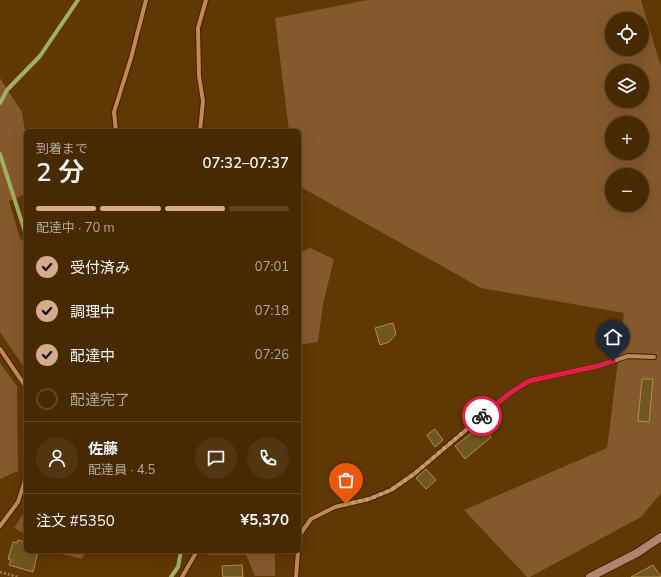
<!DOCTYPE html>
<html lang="ja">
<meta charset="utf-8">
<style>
:root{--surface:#482a02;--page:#523611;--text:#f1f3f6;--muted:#b1a799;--line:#604624;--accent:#d6ab8b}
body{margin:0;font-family:"Nunito Sans","Noto Sans JP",sans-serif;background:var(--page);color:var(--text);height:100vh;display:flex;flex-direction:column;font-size:15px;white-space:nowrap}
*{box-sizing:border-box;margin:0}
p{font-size:13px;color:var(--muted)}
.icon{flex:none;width:22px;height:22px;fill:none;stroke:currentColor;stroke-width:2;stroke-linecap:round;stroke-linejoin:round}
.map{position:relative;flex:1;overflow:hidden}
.sheet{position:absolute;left:24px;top:129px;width:277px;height:424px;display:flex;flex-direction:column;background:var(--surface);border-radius:6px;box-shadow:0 4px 16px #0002,0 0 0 1px var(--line)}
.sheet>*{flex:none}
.controls{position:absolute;left:605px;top:12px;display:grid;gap:8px}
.controls a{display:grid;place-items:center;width:44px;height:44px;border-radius:50%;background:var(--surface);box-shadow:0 4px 16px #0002,0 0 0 1px var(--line);font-size:20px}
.pin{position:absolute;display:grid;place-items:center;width:34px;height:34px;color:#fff;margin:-41px -17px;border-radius:50% 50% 50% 0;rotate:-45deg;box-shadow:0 0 4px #0007}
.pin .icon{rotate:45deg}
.courier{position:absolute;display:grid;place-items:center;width:40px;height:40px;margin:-20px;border:3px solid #e11d48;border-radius:50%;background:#fff;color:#222;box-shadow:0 1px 5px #0007}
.summary em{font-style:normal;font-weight:600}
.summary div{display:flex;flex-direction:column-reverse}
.summary{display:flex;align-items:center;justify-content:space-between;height:68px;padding:0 12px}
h1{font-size:26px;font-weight:600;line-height:30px}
.bar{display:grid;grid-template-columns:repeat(4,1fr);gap:6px 4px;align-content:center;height:48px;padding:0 12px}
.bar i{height:5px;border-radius:3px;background:var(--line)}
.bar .active{background:var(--accent)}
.bar p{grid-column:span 4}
.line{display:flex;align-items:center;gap:10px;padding:0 12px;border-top:1px solid var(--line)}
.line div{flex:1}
.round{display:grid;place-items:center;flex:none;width:42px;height:42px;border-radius:21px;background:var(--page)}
ol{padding:0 12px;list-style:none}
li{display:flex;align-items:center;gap:12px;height:44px}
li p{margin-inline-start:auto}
li .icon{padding:4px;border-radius:50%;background:var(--accent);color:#111;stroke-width:4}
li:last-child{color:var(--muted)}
li i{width:22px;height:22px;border:2px solid var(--line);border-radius:50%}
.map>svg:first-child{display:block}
</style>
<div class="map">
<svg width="661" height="577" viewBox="0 0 661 577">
<rect width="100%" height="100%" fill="#603803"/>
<path fill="#84592c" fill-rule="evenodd" d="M368,0H641L661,67V493L641,517L530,577H527L464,510L607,448L624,313L481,288L299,186V131H289L275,18ZM612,19H642V49H612ZM612,71H642V101H612ZM612,123H642V153H612ZM612,175H642V205H612Z
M0,78L22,112L26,137V194L9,201L20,238L26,244V370L0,332Z
M310,248L334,259L323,304L318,342L299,345V253Z
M0,363L17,386L18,471L0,479Z
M26,509V535L14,528Z
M56,551H86L82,559L62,554Z
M209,551H286L275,553V576H255L246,555H208Z"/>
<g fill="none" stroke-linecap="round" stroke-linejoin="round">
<path stroke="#a2af61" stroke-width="4" d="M0,103L7,90L40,56L78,0
M0,154L26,235
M171,577L178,567L181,551"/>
</g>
<path fill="#6f571f" stroke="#b39144" d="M393,323L396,334L389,342L380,345L375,328Z
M642,379H653L649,422L638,421Z
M482,425L491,437L465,459L455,446Z
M435,429L443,440L435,447L427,435Z
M426,469L436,480L426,489L416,478Z
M18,540L26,542V551H38L33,572L9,565L11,560L8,559L13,542L17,543Z
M242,565L243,577H223L222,566Z
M653,565L661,577H631Z"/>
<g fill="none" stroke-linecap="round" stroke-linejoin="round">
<g stroke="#3e2201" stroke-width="6">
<path id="street" d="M116,131L114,112L131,58L146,0
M200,131L203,101L199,76L198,28L206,0
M0,349L26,387
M0,526L18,502L26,477
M299,536L311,519L335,507L369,499L391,490L414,474L510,393L529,381L598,366L628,356L654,357
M182,577L197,551
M296,577L298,551"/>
</g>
<g stroke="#3e2201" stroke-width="10">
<path id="secondary" d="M590,577L637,553L661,537"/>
</g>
<path stroke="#a07c51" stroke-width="2.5" stroke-dasharray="2 2" stroke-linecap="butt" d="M0,572L18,577"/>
<use href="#street" stroke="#c3894d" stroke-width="4"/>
<use href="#secondary" stroke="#b3826a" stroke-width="8"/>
</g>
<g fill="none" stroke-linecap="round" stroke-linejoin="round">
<path stroke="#c29f7a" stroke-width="4" stroke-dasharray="0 7.2" d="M346,504L369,499L391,490L414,474L482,416"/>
<path stroke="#e11d48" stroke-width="5" d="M482,416L510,393L529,381L598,366L613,361"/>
</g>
</svg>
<div class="controls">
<a><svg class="icon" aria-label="locate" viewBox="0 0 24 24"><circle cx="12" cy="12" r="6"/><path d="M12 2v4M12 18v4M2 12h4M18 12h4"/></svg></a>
<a><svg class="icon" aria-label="layers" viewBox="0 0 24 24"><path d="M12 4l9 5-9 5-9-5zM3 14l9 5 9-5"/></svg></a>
<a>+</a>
<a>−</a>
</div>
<div class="pin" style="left:346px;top:504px;background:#ea580c"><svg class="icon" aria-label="bag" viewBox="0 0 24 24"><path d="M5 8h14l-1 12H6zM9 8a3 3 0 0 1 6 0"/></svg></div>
<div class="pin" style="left:613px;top:361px;background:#1f2937"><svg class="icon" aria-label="home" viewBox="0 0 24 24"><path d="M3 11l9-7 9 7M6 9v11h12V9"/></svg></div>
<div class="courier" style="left:482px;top:416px"><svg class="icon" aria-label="bike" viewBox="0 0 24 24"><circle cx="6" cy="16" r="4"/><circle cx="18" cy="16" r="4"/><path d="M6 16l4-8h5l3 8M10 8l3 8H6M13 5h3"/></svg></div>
<section class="sheet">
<div class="summary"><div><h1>2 分</h1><p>到着まで</p></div><em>07:32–07:37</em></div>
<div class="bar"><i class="active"></i><i class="active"></i><i class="active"></i><i></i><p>配達中 · 70 m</p></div>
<ol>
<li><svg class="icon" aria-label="check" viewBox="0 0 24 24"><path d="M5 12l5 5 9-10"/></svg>受付済み<p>07:01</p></li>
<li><svg class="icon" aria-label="check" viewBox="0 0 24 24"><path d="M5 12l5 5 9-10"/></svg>調理中<p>07:18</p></li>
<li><svg class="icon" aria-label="check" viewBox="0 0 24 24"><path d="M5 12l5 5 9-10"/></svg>配達中<p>07:26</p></li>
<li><i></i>配達完了</li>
</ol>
<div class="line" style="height:72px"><a class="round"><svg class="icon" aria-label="person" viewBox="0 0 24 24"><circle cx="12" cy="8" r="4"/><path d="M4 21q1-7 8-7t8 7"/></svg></a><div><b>佐藤</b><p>配達員 · 4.5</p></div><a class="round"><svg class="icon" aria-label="chat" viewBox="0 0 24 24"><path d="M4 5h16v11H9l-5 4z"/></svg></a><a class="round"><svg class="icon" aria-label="phone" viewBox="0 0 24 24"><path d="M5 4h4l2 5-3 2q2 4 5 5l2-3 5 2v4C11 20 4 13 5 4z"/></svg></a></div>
<div class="line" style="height:52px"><div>注文 #5350</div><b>¥5,370</b></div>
</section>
</div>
